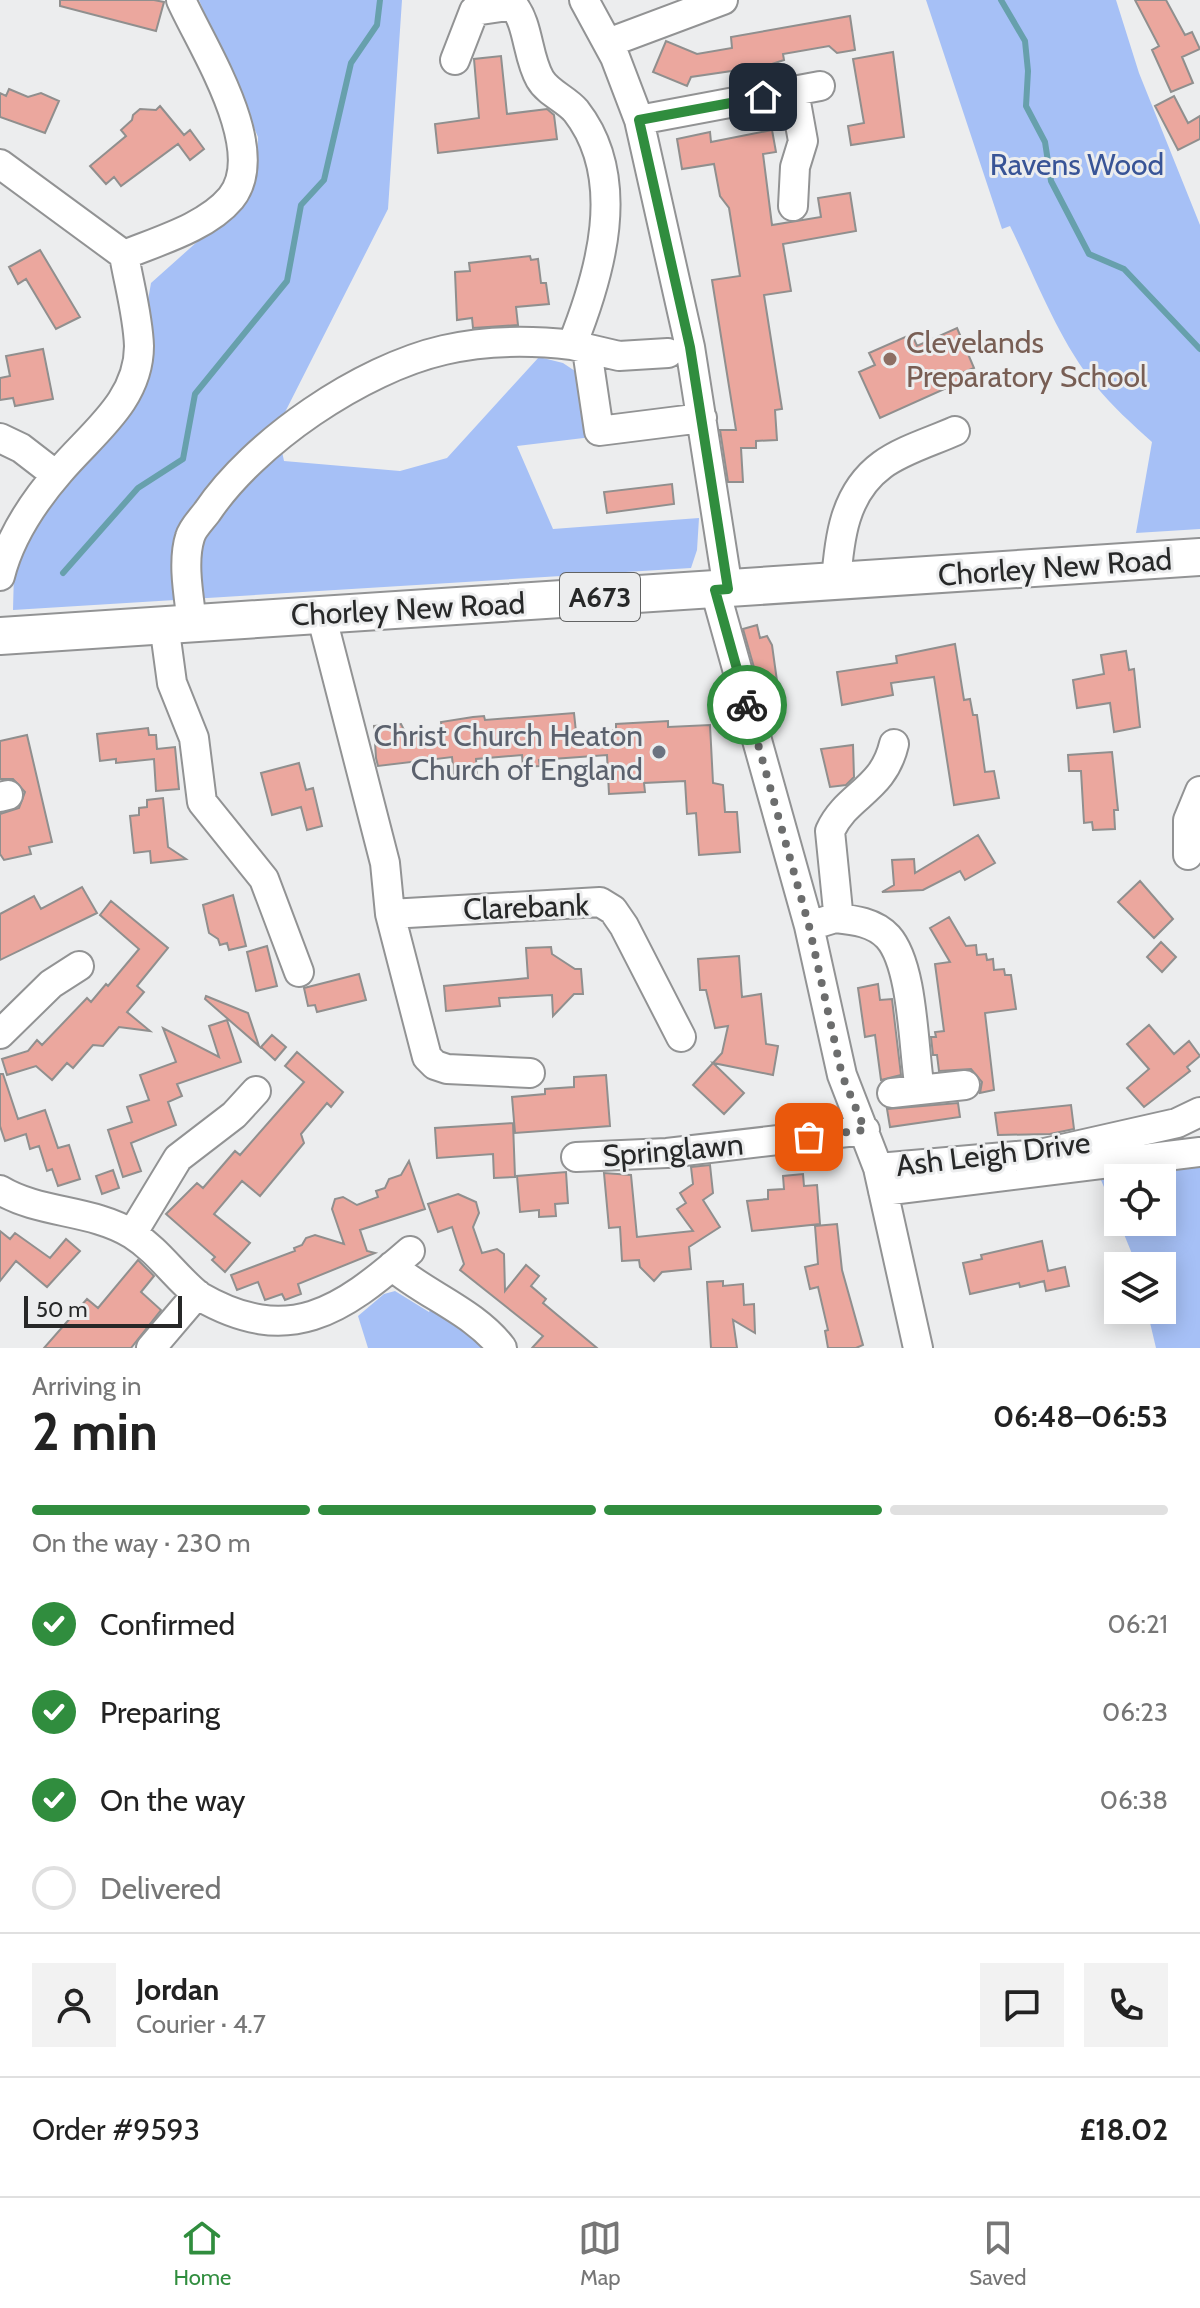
<!DOCTYPE html>
<meta charset="utf-8">
<style>
:root{--surface:#fff;--page:#f2f2f2;--text:#222;--muted:#767676;--line:#e0e0e0;--accent:#308d3e}
body{margin:0;font-family:Cabin,sans-serif;background:var(--page);color:var(--text);height:100vh;display:flex;flex-direction:column;font-size:30px;white-space:nowrap}
*{box-sizing:border-box;margin:0}
p{font-size:26px;color:var(--muted)}
.icon{flex:none;width:44px;height:44px;fill:none;stroke:currentColor;stroke-width:2;stroke-linecap:round;stroke-linejoin:round}
.map{position:relative;height:1348px;overflow:hidden}
.drawer{display:flex;flex-direction:column;background:var(--surface);flex:1}
.drawer>*{flex:none}
.controls{position:absolute;left:1104px;top:1164px;display:grid;gap:16px}
.controls a{display:grid;place-items:center;width:72px;height:72px;border-radius:0px;background:var(--surface);box-shadow:0 4px 20px #0003;font-size:40px}
.scale{position:absolute;left:24px;bottom:20px;width:158px;box-sizing:border-box;padding-left:8px;border:4px solid #272828;border-top:0;font-size:22px;line-height:28px;white-space:nowrap;color:#272828;-webkit-text-stroke:6px #ecedee;paint-order:stroke}
.pin{position:absolute;display:grid;place-items:center;width:68px;height:68px;color:#fff;margin:-34px;border-radius:16px;box-shadow:0 4px 12px #0006}
.courier{position:absolute;display:grid;place-items:center;width:80px;height:80px;margin:-40px;border:6px solid #308d3e;border-radius:50%;background:#fff;color:#222;box-shadow:0 2px 10px #0007}
.overview em{font-style:normal;font-weight:700}
.overview div{display:flex;flex-direction:column-reverse}
.overview{display:flex;align-items:center;justify-content:space-between;height:136px;padding:0 32px}
h1{font-size:52px;font-weight:700;line-height:60px}
.bar{display:grid;grid-template-columns:repeat(4,1fr);gap:12px 8px;align-content:center;height:96px;padding:0 32px}
.bar i{height:10px;border-radius:6px;background:var(--line)}
.bar .active{background:var(--accent)}
.bar p{grid-column:span 4}
.line{display:flex;align-items:center;gap:20px;padding:0 32px;border-top:2px solid var(--line)}
.line div{flex:1}
.round{display:grid;place-items:center;flex:none;width:84px;height:84px;border-radius:0px;background:var(--page)}
ol{padding:0 32px;list-style:none}
li{display:flex;align-items:center;gap:24px;height:88px}
li p{margin-inline-start:auto}
li .icon{padding:8px;border-radius:50%;background:var(--accent);color:#fff;stroke-width:4}
li:last-child{color:var(--muted)}
li i{width:44px;height:44px;border:4px solid var(--line);border-radius:50%}
.menu{display:flex;justify-content:space-around;align-items:center;height:112px;border-top:2px solid var(--line);background:var(--surface);font-size:22px;color:var(--muted)}
.menu a{display:grid;justify-items:center;gap:4px}
.menu .active{color:var(--accent)}
.map>svg:first-child{display:block}
</style>
<div class="map">
<svg width="1200" height="1348" viewBox="0 0 1200 1348">
<rect width="100%" height="100%" fill="#ecedee"/>
<path fill="#a6c0f6" d="M199,0H402L388,209L277,428L284,461L400,471L447,458L539,357L563,363L578,373L592,437L517,446L553,529L699,518L697,550L691,568L13,610L14,571L23,537L140,395L153,338L147,306L151,283L245,199L257,170L258,137Z
M926,0H1116L1139,73L1200,225V529L1136,533L1152,442C1132,424 1112,406 1095,385C1058,339 1036,279 1010,226L1002,229Z
M1200,1159V1348H1156L1147,1310H1162V1266H1137L1119,1222H1162V1178H1118V1220L1098,1173Z
M395,1291L429,1312L432,1306L490,1348H368L358,1316L384,1294Z"/>
<g fill="none" stroke-linecap="round" stroke-linejoin="round">
<path stroke="#67a0ac" stroke-width="6" d="M1001,0L1025,41L1028,71L1026,106L1045,142L1051,181L1089,254L1124,269L1200,349
M63,573L138,488L183,459L195,394L287,281L301,205L324,180L351,63L377,25L380,0"/>
</g>
<path fill="#eba79e" stroke="#908f8e" stroke-width="2" d="M60,0H154L164,2L156,31L60,6Z
M1135,0H1166L1185,35L1192,32L1200,49L1182,57L1193,83L1171,92L1152,50L1159,46Z
M850,16L855,50L837,53L829,46L783,54L784,60L766,66L691,77L687,86L653,72L666,41L697,54L732,48L731,37Z
M893,52L904,137L851,145L848,126L864,123L853,59Z
M501,56L507,114L547,109L554,115L557,139L438,153L435,124L479,118L474,59Z
M9,89L28,97L41,93L59,101L45,133L0,117V93L6,96Z
M1174,96L1188,123L1200,116V139L1178,150L1155,106Z
M160,106L184,135L190,130L204,149L190,160L178,144L121,186L114,177L106,184L90,166L126,136L121,130L132,120L133,115L140,109L156,110Z
M772,130L776,152L763,154L772,225L821,217L818,198L850,193L856,231L783,244L791,291L764,295L782,409L775,410L777,440L756,441V448H741L743,482H728L720,430H736L712,280L740,276L729,208L720,196L714,164L682,169L677,139L710,132L711,142Z
M40,250L80,317L56,329L26,279L18,284L9,267Z
M530,256L531,260L538,259L541,283H546L549,304L516,307L518,325L473,328L472,318L457,320L455,272L470,271L469,263Z
M957,328L974,368L957,375L960,382L880,418L859,372L875,365L869,353L912,334L917,346Z
M43,349L53,399L15,406L13,398L0,400V378L10,376L6,356Z
M672,484L674,504L607,513L604,492Z
M757,625L760,638L767,636L772,645L777,681L759,685L743,629Z
M955,644L964,700L970,699L973,715H977L985,772L994,771L999,798L954,805L934,677L891,683L893,695L842,705L837,672L897,663L896,656Z
M1126,651L1129,670L1134,669L1140,727L1114,732L1110,703L1077,708L1073,680L1104,674L1101,655Z
M574,713L576,732L616,730V724L668,721V727L710,725L713,783L723,785L725,812H737L740,852L699,855L696,813L687,814L685,781L644,783L645,792L609,794L607,755L539,760L540,766L523,767L522,755L476,759L477,774L454,776L452,757L378,766L376,758L374,726L401,724L405,732L442,730L441,722L473,717L484,716L485,720Z
M148,728L149,735H156L157,749L175,747L179,789L156,791L154,759L116,763V759L100,761L97,734Z
M27,735L52,842L29,847L31,854L4,860L0,854V814L19,808L25,792L13,779H0V741Z
M853,745L854,777L846,785L830,787L821,749Z
M1112,752L1118,810H1114L1115,829L1093,830L1092,822L1084,823L1081,771H1069L1068,755Z
M299,763L306,790L313,788L322,826L307,830L301,807L272,815L261,773Z
M163,798L168,847L186,859L151,863L150,851L134,853L130,816L139,815V808L147,807V800Z
M978,835L995,863L965,880L960,871L923,890L882,892L894,885L892,860L914,859L915,873Z
M1140,881L1173,919L1154,938L1118,902Z
M82,887L97,913L0,960V914L34,896L41,909Z
M233,895L246,946L229,950L227,943L220,945L218,939L209,933L203,905Z
M111,901L168,948L137,986L144,992L127,1012L150,1031L119,1027L103,1046L93,1045L73,1068L67,1063L52,1080L36,1066L7,1075L2,1059L28,1051L37,1040L42,1045L87,998L91,1002L106,984L108,986L139,949L100,915Z
M949,917L966,946L976,945L977,955L986,954L987,960L993,959L994,970L1004,969L1005,975H1011L1016,1009L985,1013L994,1090L980,1093L982,1082L971,1069L939,1071L937,1055H933L931,1037H936L935,1032L944,1031L935,964L950,962L930,928Z
M1161,942L1176,957L1162,972L1147,957Z
M267,946L277,986L256,991L247,952Z
M551,947L552,954L575,969H581L583,994H574L553,1016L552,995L499,998L500,1006L446,1011L444,986L528,978L526,948Z
M739,956L742,997L761,994L766,1044L778,1046L773,1075L713,1063L744,1093L724,1114L693,1085L722,1053L728,1026L715,1028L706,990H700L698,959Z
M359,974L366,1000L317,1012L315,1005L308,1006L304,988Z
M878,984L880,1000L892,999L901,1075L881,1080L875,1035L865,1037L858,988Z
M206,996L248,1013L259,1046L205,999Z
M227,1020L241,1062L177,1084L182,1096L168,1102L176,1125L131,1143L141,1171L123,1177L108,1130L132,1122L127,1107L149,1100L140,1075L176,1062L163,1028L219,1057L209,1026Z
M1149,1025L1174,1054L1189,1041L1200,1056L1187,1067L1190,1071L1144,1107L1127,1088L1149,1069L1127,1044Z
M272,1035L286,1047L275,1060L261,1047Z
M297,1052L343,1092L331,1107L327,1103L301,1134L304,1143L260,1196L242,1181L214,1214L250,1243L225,1272L212,1260L215,1257L166,1214L197,1183L203,1188L235,1151L240,1155L304,1082L285,1066Z
M0,1074H3L18,1119L45,1110L58,1148L69,1145L80,1179L58,1186L52,1169L47,1171L39,1146L30,1149L26,1134L5,1141L0,1126Z
M606,1075L610,1126L515,1133L512,1097L545,1094V1089L574,1087V1077Z
M958,1103L960,1117L890,1127L887,1109Z
M1071,1105L1074,1129L1050,1134L998,1135L995,1113Z
M513,1123L515,1177L494,1178L493,1154L437,1158L435,1128Z
M409,1161L425,1209L360,1230L367,1251L375,1253L298,1284L301,1294L285,1300L282,1294L265,1300L258,1282L237,1290L231,1275L295,1251L294,1248L302,1245L306,1238L315,1235L344,1244L332,1209L335,1199L343,1197L357,1205L378,1197L376,1191L385,1188L389,1179L401,1175Z
M710,1165L713,1193L703,1200L720,1227L689,1247L691,1269L662,1272L654,1281L640,1267L639,1260L622,1261L620,1227L609,1228L604,1173L631,1175L637,1237L693,1231L677,1209L686,1203L680,1193L693,1184L691,1167Z
M113,1170L119,1188L102,1194L96,1176Z
M566,1172L568,1203L555,1204L556,1216L539,1217V1210L520,1212L517,1176Z
M803,1174L804,1186L817,1185L820,1224L752,1231L747,1201L768,1199V1190L784,1189L783,1176Z
M458,1194L476,1202L479,1213L473,1227L482,1253L497,1249L504,1254L505,1291L526,1265L539,1276L531,1286L546,1299L543,1303L597,1348H532L543,1336L460,1270L464,1264L452,1227L438,1232L428,1204Z
M837,1224L842,1270L863,1345L856,1348H828L825,1331L828,1330L818,1287L810,1289L805,1267L818,1264L815,1226Z
M0,1231L10,1239L15,1233L50,1258L66,1239L80,1251L47,1287L16,1261L0,1281Z
M1042,1241L1048,1271L1065,1267L1069,1286L1046,1291L1044,1281L1020,1287L1019,1283L970,1294L963,1263L982,1259L981,1255Z
M138,1260L154,1276L141,1292L161,1310L131,1348H44L87,1299L98,1308Z
M723,1281V1286L743,1284L744,1305L754,1304L755,1333L733,1320L737,1348H711L707,1282Z"/>
<g fill="none" stroke-linecap="round" stroke-linejoin="round">
<g stroke="#929394" stroke-width="32">
<path id="minor" d="M584,0L615,57L639,120L690,347L728,589
M608,43L723,0
M639,120L820,86
M0,164L124,255C129,284 138,316 139,346C139,401 92,433 60,471C33,502 10,536 0,576
M793,206L795,167L803,141L794,91
M124,255C158,241 207,227 231,198C270,150 202,47 181,0
M572,345L619,356L668,353
M587,350L599,431L702,418
M0,438L21,448L56,475
M836,583C839,539 844,493 882,465C902,450 933,441 955,431
M715,590L809,926L842,1075L878,1168L918,1348
M321,614L385,863L390,914L427,1057L435,1065L447,1069L530,1073
M192,623C189,597 182,562 190,537C192,529 201,520 207,512C254,442 361,369 444,350C487,340 529,340 572,345C600,275 629,179 576,111C566,99 548,93 540,79C527,57 529,24 513,5L474,11L455,60
M164,624L172,683L194,738L202,802L264,879L299,972
M0,797L8,795
M1188,855V820L1200,791
M390,914L600,902L613,910L624,926L681,1037
M835,918C854,920 874,922 888,937C914,966 913,1050 920,1090
M809,926L835,918L838,911L830,831C847,794 883,791 894,744
M0,1034L51,984L79,966
M892,1093L965,1085
M576,1157L667,1153L865,1130
M878,1168L1040,1154L1177,1123L1200,1112
M0,1190C40,1214 91,1209 132,1234C159,1251 175,1277 199,1296C289,1348 341,1311 410,1251
M883,1191L1200,1152
M132,1234L178,1158L234,1115L256,1091
M392,1266C426,1295 475,1312 502,1348
M151,1348L197,1294"/>
</g>
<g stroke="#929394" stroke-width="40">
<path id="major" d="M0,636L1200,557"/>
</g>
<use href="#minor" stroke="#fff" stroke-width="28"/>
<use href="#major" stroke="#fff" stroke-width="36"/>
</g>
<g fill="none" stroke-linecap="round" stroke-linejoin="round">
<path stroke="#6c6d6d" stroke-width="8" stroke-dasharray="0 14.4" d="M747,705L809,926L842,1075L865,1130L809,1137"/>
<path stroke="#308d3e" stroke-width="10" d="M747,705L715,590L728,589L690,347L639,120L763,97"/>
</g>
<circle fill="#8d6e63" stroke="#ecedee" stroke-width="3" cx="890" cy="359" r="8"/>
<circle fill="#6b7280" stroke="#ecedee" stroke-width="3" cx="659" cy="752" r="8"/>
<g text-anchor="middle" dominant-baseline="central" stroke-width="6" stroke-linejoin="round" paint-order="stroke">
<rect fill="#ecedee" stroke="#626363" stroke-width="2" x="560" y="573" width="80" height="48" rx="6"/>
<g font-size="28" font-weight="bold" fill="#272828">
<text x="600" y="597">A673</text>
</g>
<g font-size="30" fill="#385496" stroke="#ecedee">
<text x="1077" y="164">Ravens Wood</text>
</g>
<g font-size="30" fill="#785e54" stroke="#ecedee" text-anchor="start">
<text x="906" y="342">Clevelands<tspan x="906" dy="34">Preparatory School</tspan></text>
</g>
<g font-size="30" fill="#272828" stroke="#ecedee">
<text transform="translate(1055 567) rotate(-4)">Chorley New Road</text>
<text transform="translate(408 609) rotate(-3)">Chorley New Road</text>
<text transform="translate(526 907) rotate(-2)">Clarebank</text>
<text transform="translate(673 1150) rotate(-5)">Springlawn</text>
<text transform="translate(993 1154) rotate(-7)">Ash Leigh Drive</text>
</g>
<g font-size="30" fill="#5b616d" stroke="#ecedee" text-anchor="end">
<text x="643" y="735">Christ Church Heaton<tspan x="643" dy="34">Church of England</tspan></text>
</g>
</g>
</svg>
<div class="controls">
<a><svg class="icon" aria-label="locate" viewBox="0 0 24 24"><circle cx="12" cy="12" r="6"/><path d="M12 2v4M12 18v4M2 12h4M18 12h4"/></svg></a>
<a><svg class="icon" aria-label="layers" viewBox="0 0 24 24"><path d="M12 4l9 5-9 5-9-5zM3 14l9 5 9-5"/></svg></a>
</div>
<div class="scale">50 m</div>
<div class="pin" style="left:809px;top:1137px;background:#ea580c"><svg class="icon" aria-label="bag" viewBox="0 0 24 24"><path d="M5 8h14l-1 12H6zM9 8a3 3 0 0 1 6 0"/></svg></div>
<div class="pin" style="left:763px;top:97px;background:#1f2937"><svg class="icon" aria-label="home" viewBox="0 0 24 24"><path d="M3 11l9-7 9 7M6 9v11h12V9"/></svg></div>
<div class="courier" style="left:747px;top:705px"><svg class="icon" aria-label="bike" viewBox="0 0 24 24"><circle cx="6" cy="16" r="4"/><circle cx="18" cy="16" r="4"/><path d="M6 16l4-8h5l3 8M10 8l3 8H6M13 5h3"/></svg></div>
</div>
<section class="drawer">
<div class="overview"><div><h1>2 min</h1><p>Arriving in</p></div><em>06:48–06:53</em></div>
<div class="bar"><i class="active"></i><i class="active"></i><i class="active"></i><i></i><p>On the way · 230 m</p></div>
<ol>
<li><svg class="icon" aria-label="check" viewBox="0 0 24 24"><path d="M5 12l5 5 9-10"/></svg>Confirmed<p>06:21</p></li>
<li><svg class="icon" aria-label="check" viewBox="0 0 24 24"><path d="M5 12l5 5 9-10"/></svg>Preparing<p>06:23</p></li>
<li><svg class="icon" aria-label="check" viewBox="0 0 24 24"><path d="M5 12l5 5 9-10"/></svg>On the way<p>06:38</p></li>
<li><i></i>Delivered</li>
</ol>
<div class="line" style="height:144px"><a class="round"><svg class="icon" aria-label="person" viewBox="0 0 24 24"><circle cx="12" cy="8" r="4"/><path d="M4 21q1-7 8-7t8 7"/></svg></a><div><b>Jordan</b><p>Courier · 4.7</p></div><a class="round"><svg class="icon" aria-label="chat" viewBox="0 0 24 24"><path d="M4 5h16v11H9l-5 4z"/></svg></a><a class="round"><svg class="icon" aria-label="phone" viewBox="0 0 24 24"><path d="M5 4h4l2 5-3 2q2 4 5 5l2-3 5 2v4C11 20 4 13 5 4z"/></svg></a></div>
<div class="line" style="height:104px"><div>Order #9593</div><b>£18.02</b></div>
</section>
<nav class="menu">
<a class="active"><svg class="icon" aria-label="home" viewBox="0 0 24 24"><path d="M3 11l9-7 9 7M6 9v11h12V9"/></svg>Home</a>
<a><svg class="icon" aria-label="map" viewBox="0 0 24 24"><path d="M3 6l6-2 6 2 6-2v14l-6 2-6-2-6 2zM9 4v14M15 6v14"/></svg>Map</a>
<a><svg class="icon" aria-label="saved" viewBox="0 0 24 24"><path d="M7 4h10v16l-5-4-5 4z"/></svg>Saved</a>
</nav>
